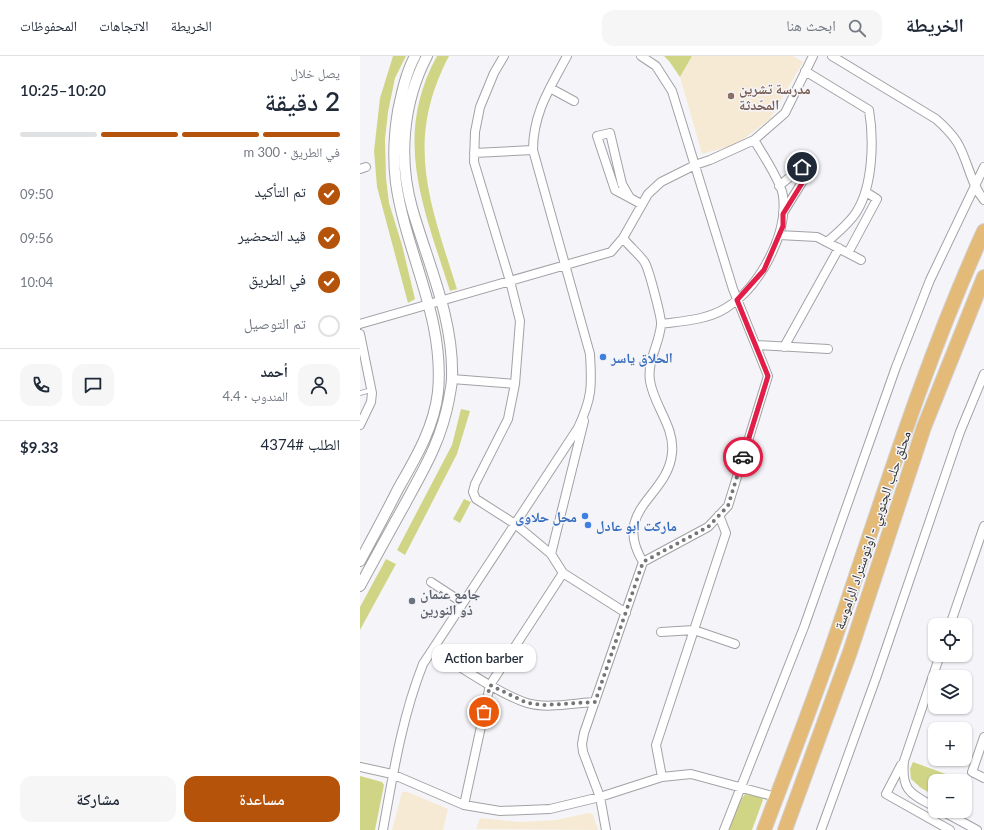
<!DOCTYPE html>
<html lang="ar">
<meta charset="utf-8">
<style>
:root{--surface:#fff;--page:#f6f6f7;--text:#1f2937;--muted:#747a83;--line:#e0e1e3;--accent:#b45309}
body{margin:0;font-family:Lato,"Noto Naskh Arabic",sans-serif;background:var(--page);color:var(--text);direction:rtl;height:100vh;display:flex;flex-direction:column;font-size:15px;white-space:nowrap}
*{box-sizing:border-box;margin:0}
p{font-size:13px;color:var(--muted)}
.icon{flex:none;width:22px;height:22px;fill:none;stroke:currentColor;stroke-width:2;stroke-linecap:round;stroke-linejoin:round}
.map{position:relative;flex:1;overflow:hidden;direction:ltr}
.details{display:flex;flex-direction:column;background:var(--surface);width:360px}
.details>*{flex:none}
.tools{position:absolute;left:568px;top:562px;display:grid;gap:8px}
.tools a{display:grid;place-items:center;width:44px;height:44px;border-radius:8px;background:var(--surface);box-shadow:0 1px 3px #0004;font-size:20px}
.pin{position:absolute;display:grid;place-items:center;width:34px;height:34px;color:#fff;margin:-17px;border:2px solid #fff;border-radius:50%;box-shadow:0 1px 4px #0007}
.courier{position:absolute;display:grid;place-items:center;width:40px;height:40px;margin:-20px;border:3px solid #e11d48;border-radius:50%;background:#fff;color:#222;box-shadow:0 1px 5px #0007}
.bubble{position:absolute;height:28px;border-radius:12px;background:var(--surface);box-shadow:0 1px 3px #0004;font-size:13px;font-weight:600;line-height:28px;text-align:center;direction:rtl}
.overview em{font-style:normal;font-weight:600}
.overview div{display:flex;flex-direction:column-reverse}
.overview{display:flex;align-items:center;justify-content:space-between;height:68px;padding:0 20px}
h1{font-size:26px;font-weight:600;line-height:30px}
.bar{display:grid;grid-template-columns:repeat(4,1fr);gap:6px 4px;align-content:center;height:48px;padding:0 20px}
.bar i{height:5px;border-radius:3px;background:var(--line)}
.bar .current{background:var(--accent)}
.bar p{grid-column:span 4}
.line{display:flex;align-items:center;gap:10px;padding:0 20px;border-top:1px solid var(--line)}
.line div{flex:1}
.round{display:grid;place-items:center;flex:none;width:42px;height:42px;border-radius:12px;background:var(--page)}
ol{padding:0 20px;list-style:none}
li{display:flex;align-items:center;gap:12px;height:44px}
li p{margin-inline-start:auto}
li .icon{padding:4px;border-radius:50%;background:var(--accent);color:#fff;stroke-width:4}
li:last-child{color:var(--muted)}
li i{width:22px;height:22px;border:2px solid var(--line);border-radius:50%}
.action{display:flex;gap:8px;margin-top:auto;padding:8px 20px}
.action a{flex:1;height:46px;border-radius:12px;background:var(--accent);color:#fff;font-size:16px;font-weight:600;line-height:46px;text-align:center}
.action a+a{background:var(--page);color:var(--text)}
header{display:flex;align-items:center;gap:24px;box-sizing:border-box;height:56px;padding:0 20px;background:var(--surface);border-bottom:1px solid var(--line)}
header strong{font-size:19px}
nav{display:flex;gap:22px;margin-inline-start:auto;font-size:14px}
.search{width:280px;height:36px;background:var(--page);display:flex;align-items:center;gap:10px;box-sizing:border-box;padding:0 14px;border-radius:12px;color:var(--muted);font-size:15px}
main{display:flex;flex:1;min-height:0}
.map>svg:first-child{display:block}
</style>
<header>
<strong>الخريطة</strong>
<div class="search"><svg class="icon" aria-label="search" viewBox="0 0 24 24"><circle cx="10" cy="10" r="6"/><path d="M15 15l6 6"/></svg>ابحث هنا</div>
<nav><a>الخريطة</a><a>الاتجاهات</a><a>المحفوظات</a></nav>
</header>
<main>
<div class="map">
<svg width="624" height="774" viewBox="0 0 624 774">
<rect width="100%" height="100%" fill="#f5f5f9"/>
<path fill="#f6ead5" d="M332,0H433L443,6L410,63L377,88L342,98L320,21Z
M42,736H48L88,753L83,774H32Z
M228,757L233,758L238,774L116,773L120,762L160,766L196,764Z"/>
<path fill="#d0d585" d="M33,0H46L35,22L28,56L25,83L26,122L29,147L42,189L55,243L48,247L17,131L14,95L20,42Z
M77,0H89C44,86 70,147 97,233L90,235C64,153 32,82 77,0Z
M304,0H332L320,21L309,5Z
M101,353L110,355L97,398L45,499L37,494L92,389Z
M104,443L111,446L100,467L93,463Z
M26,503L36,508L0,574V551Z
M553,706L594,721L595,725H575V740L561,732L551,723L550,713Z
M0,720L22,726L24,729L15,774H0Z
M385,738L402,741L403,744L392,774H367L380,745Z"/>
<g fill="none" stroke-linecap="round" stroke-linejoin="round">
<g stroke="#a2a2a6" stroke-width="5.5">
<path id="service" d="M0,337L11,334"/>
</g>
<g stroke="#a2a2a6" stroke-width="10">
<path id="minor" d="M144,0L134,17L120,51L115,76L114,106L150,225L160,265L155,328L148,363L115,428L113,436L116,443L155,468L191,498L203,517L266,557
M281,0L296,10L312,35L373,233L408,320L368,450L348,471L283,506
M472,0L576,63C584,70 591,77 597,86C608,104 610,127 624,144
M445,15L509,54C514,83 513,129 497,155C490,167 477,177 467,186
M190,32L214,45
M114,97L173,94
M0,113L6,111
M419,130L442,111L449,115L423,157
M270,142L255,134L237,80L250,77L262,128L270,142L281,148
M419,179L457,181L501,204
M488,197L517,143L506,136
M0,268L251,196L263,182L288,138L301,126L335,109L350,104L394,84L425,57L453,0
M301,268C323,265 347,264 366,252C399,232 428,179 423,140C422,128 401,95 394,84
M0,278L12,337L11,346L0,369
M396,289L468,293
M424,291L479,192
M92,323L155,328
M191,498L224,365
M71,526L103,547
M590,569L624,470
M301,576L334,574L375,588
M73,594C100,610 137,637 167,647C187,653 214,647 235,646
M624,681L612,716L624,722
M541,709L526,738L590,774
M0,711L32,718L104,749L140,755L190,753L240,741L302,721L331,718L416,741
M302,721L296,689L366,477L359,459
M104,749L130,629L203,517
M575,751C551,738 541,735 544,705L580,599
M582,755L617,774
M23,774C33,718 42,661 63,608L218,372C232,342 232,331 230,298L173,94C173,57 190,32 207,0
M246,774L240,741L223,696L222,688L224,677L283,506C251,453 308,441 312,397C315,371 294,350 290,325C287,305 299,289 301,269C302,263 289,214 285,207C283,202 268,189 263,182
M364,774L444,571L536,311L570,224L624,111
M461,774L516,622L600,376L624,318"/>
</g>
<g stroke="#a2a2a6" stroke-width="12">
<path id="tertiary" d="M0,505C13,481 26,457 38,433C55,403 74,372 78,336C85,261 46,198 36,127C33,103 34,79 38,55C42,36 46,17 55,0
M0,530C15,502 30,475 45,448C65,411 81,385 89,343C90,336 92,329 92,322C94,263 68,208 52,152C38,102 43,46 67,0"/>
</g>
<g stroke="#d2d2d2" stroke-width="16">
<path id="trunk" d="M404,774C427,713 451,652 472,591C520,451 563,309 624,175
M425,774L490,596L564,371L624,221"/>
</g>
<use href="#service" stroke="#fff" stroke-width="4"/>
<use href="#minor" stroke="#fff" stroke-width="8"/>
<use href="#tertiary" stroke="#fff" stroke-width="10"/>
<use href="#trunk" stroke="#e4ba78" stroke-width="14"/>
</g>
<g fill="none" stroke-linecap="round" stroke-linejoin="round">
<path stroke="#767678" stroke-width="4" stroke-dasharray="0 7.2" d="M124,656L130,629L167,647L184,649L235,646L283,506L348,471L368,450L383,401"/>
<path stroke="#e11d48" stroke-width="5" d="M383,401L408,320L377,244L404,214L423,170V158L449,116L442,111"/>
</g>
<circle fill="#8d6e63" stroke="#f5f5f9" stroke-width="1.5" cx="371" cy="40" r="4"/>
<g fill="#3f7fe0" stroke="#f5f5f9" stroke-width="1.5">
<circle cx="243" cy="301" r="4"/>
<circle cx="225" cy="460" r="4"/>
<circle cx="228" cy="469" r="4"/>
</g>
<circle fill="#6b7280" stroke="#f5f5f9" stroke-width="1.5" cx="52" cy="545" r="4"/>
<g text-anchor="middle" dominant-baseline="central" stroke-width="3" stroke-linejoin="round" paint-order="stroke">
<g font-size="14" font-weight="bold" fill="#785e54" stroke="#f5f5f9" text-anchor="start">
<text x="379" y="32">مدرسة تشرين<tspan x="379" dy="16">المحّدثة</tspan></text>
</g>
<g font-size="14" font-weight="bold" fill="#366cbe" stroke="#f5f5f9" text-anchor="start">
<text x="251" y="301">الحلاق ياسر</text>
<text x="217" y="460" text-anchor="end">محل حلاوى</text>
<text x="236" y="469">ماركت ابو عادل</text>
</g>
<g font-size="14" fill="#323133" stroke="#f5f5f9">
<text transform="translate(512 474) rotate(-71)">محلق حلب الجنوبي - اوتوستراد الراموسة</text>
</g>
<g font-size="14" font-weight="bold" fill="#5b616d" stroke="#f5f5f9" text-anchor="start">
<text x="60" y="537">جامع عثمان<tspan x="60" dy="16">ذو النورين</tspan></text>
</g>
</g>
</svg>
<div class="tools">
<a><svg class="icon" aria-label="locate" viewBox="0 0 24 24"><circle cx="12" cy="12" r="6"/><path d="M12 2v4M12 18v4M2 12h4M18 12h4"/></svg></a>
<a><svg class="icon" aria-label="layers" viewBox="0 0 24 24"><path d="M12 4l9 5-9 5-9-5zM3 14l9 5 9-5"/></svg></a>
<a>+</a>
<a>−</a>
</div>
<div class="pin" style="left:124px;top:656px;background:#ea580c"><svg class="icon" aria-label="bag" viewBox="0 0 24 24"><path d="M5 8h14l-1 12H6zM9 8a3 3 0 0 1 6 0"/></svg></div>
<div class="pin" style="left:442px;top:111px;background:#1f2937"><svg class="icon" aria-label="home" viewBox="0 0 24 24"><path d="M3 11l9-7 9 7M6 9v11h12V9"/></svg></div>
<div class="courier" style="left:383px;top:401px"><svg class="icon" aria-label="car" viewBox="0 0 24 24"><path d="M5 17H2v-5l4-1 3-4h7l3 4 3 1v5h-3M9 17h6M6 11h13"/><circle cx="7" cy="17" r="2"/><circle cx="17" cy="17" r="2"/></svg></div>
<div class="bubble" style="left:72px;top:588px;width:104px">Action barber</div>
</div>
<section class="details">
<div class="overview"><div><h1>2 دقيقة</h1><p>يصل خلال</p></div><em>10:20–10:25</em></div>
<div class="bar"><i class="current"></i><i class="current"></i><i class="current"></i><i></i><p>في الطريق · 300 m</p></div>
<ol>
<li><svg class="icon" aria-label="check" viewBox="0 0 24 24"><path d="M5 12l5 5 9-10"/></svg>تم التأكيد<p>09:50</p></li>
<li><svg class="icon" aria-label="check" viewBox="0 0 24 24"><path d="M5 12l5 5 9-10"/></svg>قيد التحضير<p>09:56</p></li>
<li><svg class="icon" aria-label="check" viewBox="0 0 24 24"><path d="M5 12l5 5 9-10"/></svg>في الطريق<p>10:04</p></li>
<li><i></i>تم التوصيل</li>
</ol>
<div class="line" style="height:72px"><a class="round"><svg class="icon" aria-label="person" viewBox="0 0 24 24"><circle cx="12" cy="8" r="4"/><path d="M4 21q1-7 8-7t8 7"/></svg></a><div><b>أحمد</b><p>المندوب · 4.4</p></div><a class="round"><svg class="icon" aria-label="chat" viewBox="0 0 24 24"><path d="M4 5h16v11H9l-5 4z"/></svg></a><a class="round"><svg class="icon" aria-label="phone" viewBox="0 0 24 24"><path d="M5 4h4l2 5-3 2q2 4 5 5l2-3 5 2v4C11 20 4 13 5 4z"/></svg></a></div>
<div class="line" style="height:52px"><div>الطلب #4374</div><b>$9.33</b></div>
<div class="action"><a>مساعدة</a><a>مشاركة</a></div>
</section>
</main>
